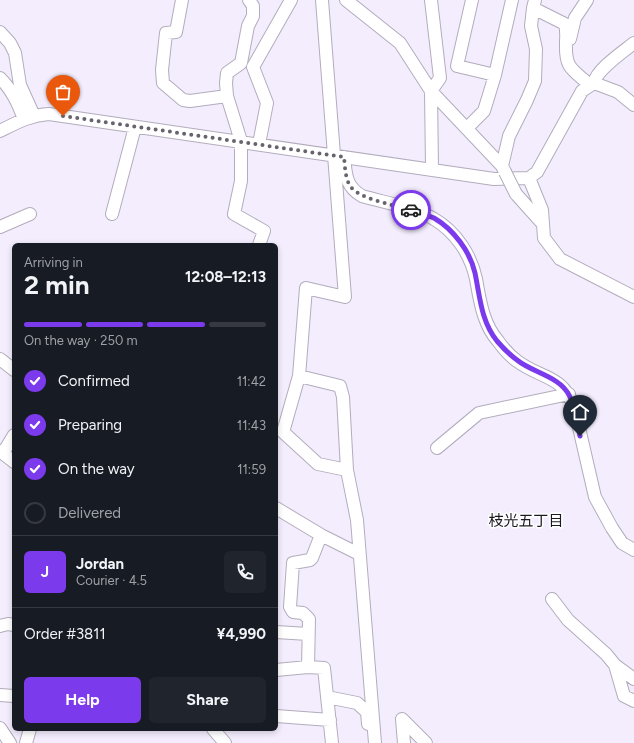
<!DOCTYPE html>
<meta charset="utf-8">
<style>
:root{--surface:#171b24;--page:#20242c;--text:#f1f3f6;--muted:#9ea1a6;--line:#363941;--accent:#7c3aed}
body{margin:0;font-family:Figtree,"Noto Sans JP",sans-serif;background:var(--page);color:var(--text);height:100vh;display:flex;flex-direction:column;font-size:15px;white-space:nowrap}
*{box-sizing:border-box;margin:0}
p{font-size:13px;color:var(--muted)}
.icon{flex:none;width:22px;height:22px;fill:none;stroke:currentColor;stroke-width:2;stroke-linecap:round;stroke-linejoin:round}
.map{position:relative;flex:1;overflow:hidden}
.details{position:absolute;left:12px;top:243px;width:266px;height:488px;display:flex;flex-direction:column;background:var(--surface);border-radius:6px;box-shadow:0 2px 6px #0003}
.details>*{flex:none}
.pin{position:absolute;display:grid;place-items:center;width:34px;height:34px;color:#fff;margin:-41px -17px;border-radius:50% 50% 50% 0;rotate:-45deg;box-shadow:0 0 4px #0007}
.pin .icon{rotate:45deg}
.courier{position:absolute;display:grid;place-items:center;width:40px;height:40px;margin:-20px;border:3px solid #7c3aed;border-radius:50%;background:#fff;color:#222;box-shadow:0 1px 5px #0007}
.summary em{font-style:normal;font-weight:700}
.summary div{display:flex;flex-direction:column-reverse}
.summary{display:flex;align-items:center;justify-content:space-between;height:68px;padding:0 12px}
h1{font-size:26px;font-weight:700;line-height:30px}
.bar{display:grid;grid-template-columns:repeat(4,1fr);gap:6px 4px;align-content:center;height:48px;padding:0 12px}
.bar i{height:5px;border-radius:3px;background:var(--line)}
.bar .on{background:var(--accent)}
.bar p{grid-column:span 4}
.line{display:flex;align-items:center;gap:10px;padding:0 12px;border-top:1px solid var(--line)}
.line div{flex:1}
.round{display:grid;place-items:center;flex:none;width:42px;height:42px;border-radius:6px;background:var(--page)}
ol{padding:0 12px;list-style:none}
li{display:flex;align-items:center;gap:12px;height:44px}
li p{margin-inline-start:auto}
li .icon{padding:4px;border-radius:50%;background:var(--accent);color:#fff;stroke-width:4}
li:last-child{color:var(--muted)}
li i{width:22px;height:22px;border:2px solid var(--line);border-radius:50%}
.action{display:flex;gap:8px;margin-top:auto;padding:8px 12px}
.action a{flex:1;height:46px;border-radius:6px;background:var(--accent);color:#fff;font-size:16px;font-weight:700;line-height:46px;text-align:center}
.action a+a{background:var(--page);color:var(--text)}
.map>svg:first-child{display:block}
</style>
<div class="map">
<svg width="634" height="743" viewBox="0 0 634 743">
<rect width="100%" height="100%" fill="#f4edfe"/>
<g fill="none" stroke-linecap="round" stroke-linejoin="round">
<g stroke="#b2acbc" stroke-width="14">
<path id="minor" d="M182,0L176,32L166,33L162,70L163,83L183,100L190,101L227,96
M249,0L253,6V16L248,26L241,63L227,73L226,83L227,96L241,141V181L234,214L264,231L259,245
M322,0L345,297L306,288L299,376L283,432L318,464L347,470
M346,0L400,43L431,91L502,166L505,172
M431,0L440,78L431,91L432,169
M472,0L457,66L495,75
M533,8L565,24C567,31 566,37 566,43C565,69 572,69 590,85
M0,32L10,43L15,53L20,85L34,116
M570,39L575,18L587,0
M0,78C12,90 18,103 24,119
M594,83L618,92L634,105
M467,128L484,111L495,75L512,0
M0,131C16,123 30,115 49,114L494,179L529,178L537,172L582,91L594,83C596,70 624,51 634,43
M259,144L267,103L253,67L291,0
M344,157C346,174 345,186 362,196C382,202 417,208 434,219C456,232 471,255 476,279C480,301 483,324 498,341C503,348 510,356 517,361C541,379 561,374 574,406L595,497L612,528L622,543L634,550
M502,166L509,136L527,100L535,81L536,49L531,26L533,8L535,0
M529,178L542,210L544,238L560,259L634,297
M516,194L542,223
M112,214L135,127
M0,227L30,214
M0,359L14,370
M299,376L340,386L343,397L347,470L357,520L375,743
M437,448L479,413L569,394
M0,451L14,462
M3,453L14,435
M276,508L321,535L359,554
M552,599L568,620L606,654L615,665L634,679
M0,626L8,624L14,625
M276,632L308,634
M615,665L624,696L634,701
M308,667L309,619L303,613L293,612L290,607L293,563L310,560L312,558L321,535
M276,670L308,667L324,668L332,743
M0,695L14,696
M327,697L357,703L367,712L368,724
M276,716L330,720
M402,719L426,743
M402,719L404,743
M0,728L10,743
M213,729L225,743
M26,743L30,729"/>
</g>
<use href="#minor" stroke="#fff" stroke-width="12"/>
<g stroke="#b2acbc" stroke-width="14" stroke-linecap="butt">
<path id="minor-bridge" d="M505,172L516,194"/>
</g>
<use href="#minor-bridge" stroke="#fff" stroke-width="12"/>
</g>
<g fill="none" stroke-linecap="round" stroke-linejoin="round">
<path stroke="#68646e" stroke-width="4" stroke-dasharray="0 7.2" d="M63,116L344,157C345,166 345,176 349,184C356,199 395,205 411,210"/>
<path stroke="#7c3aed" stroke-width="5" d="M411,210C418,212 427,215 434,218C453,229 470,251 475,273C480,297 481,321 497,341C503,348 510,355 517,360C533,373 559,376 569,395C576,407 577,423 580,436"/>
</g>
<g text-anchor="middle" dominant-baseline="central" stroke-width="3" stroke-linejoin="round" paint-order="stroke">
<g font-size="15" fill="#1c1a20" stroke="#fff">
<text x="526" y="521">枝光五丁目</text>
</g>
</g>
</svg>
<div class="pin" style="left:63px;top:116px;background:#ea580c"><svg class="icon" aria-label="bag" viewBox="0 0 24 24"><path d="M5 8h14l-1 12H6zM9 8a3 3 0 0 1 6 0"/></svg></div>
<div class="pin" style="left:580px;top:436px;background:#1f2937"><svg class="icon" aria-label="home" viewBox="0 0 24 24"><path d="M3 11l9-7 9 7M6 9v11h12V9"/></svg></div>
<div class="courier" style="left:411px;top:210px"><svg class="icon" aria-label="car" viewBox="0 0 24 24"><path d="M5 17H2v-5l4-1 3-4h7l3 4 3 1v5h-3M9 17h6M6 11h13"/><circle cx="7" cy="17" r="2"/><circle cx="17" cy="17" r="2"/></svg></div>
<section class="details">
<div class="summary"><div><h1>2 min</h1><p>Arriving in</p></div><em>12:08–12:13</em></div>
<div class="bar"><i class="on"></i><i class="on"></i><i class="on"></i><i></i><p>On the way · 250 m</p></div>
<ol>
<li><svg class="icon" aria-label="check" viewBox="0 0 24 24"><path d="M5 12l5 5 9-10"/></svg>Confirmed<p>11:42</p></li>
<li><svg class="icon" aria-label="check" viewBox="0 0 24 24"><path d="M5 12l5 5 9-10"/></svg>Preparing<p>11:43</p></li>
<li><svg class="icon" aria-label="check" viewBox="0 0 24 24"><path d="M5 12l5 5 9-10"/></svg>On the way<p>11:59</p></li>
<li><i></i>Delivered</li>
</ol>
<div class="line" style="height:72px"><b class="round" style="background:var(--accent);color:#fff">J</b><div><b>Jordan</b><p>Courier · 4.5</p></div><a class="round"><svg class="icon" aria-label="phone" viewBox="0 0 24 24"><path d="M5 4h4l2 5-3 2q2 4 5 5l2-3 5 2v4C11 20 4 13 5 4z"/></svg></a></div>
<div class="line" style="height:52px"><div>Order #3811</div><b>¥4,990</b></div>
<div class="action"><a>Help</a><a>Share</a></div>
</section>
</div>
